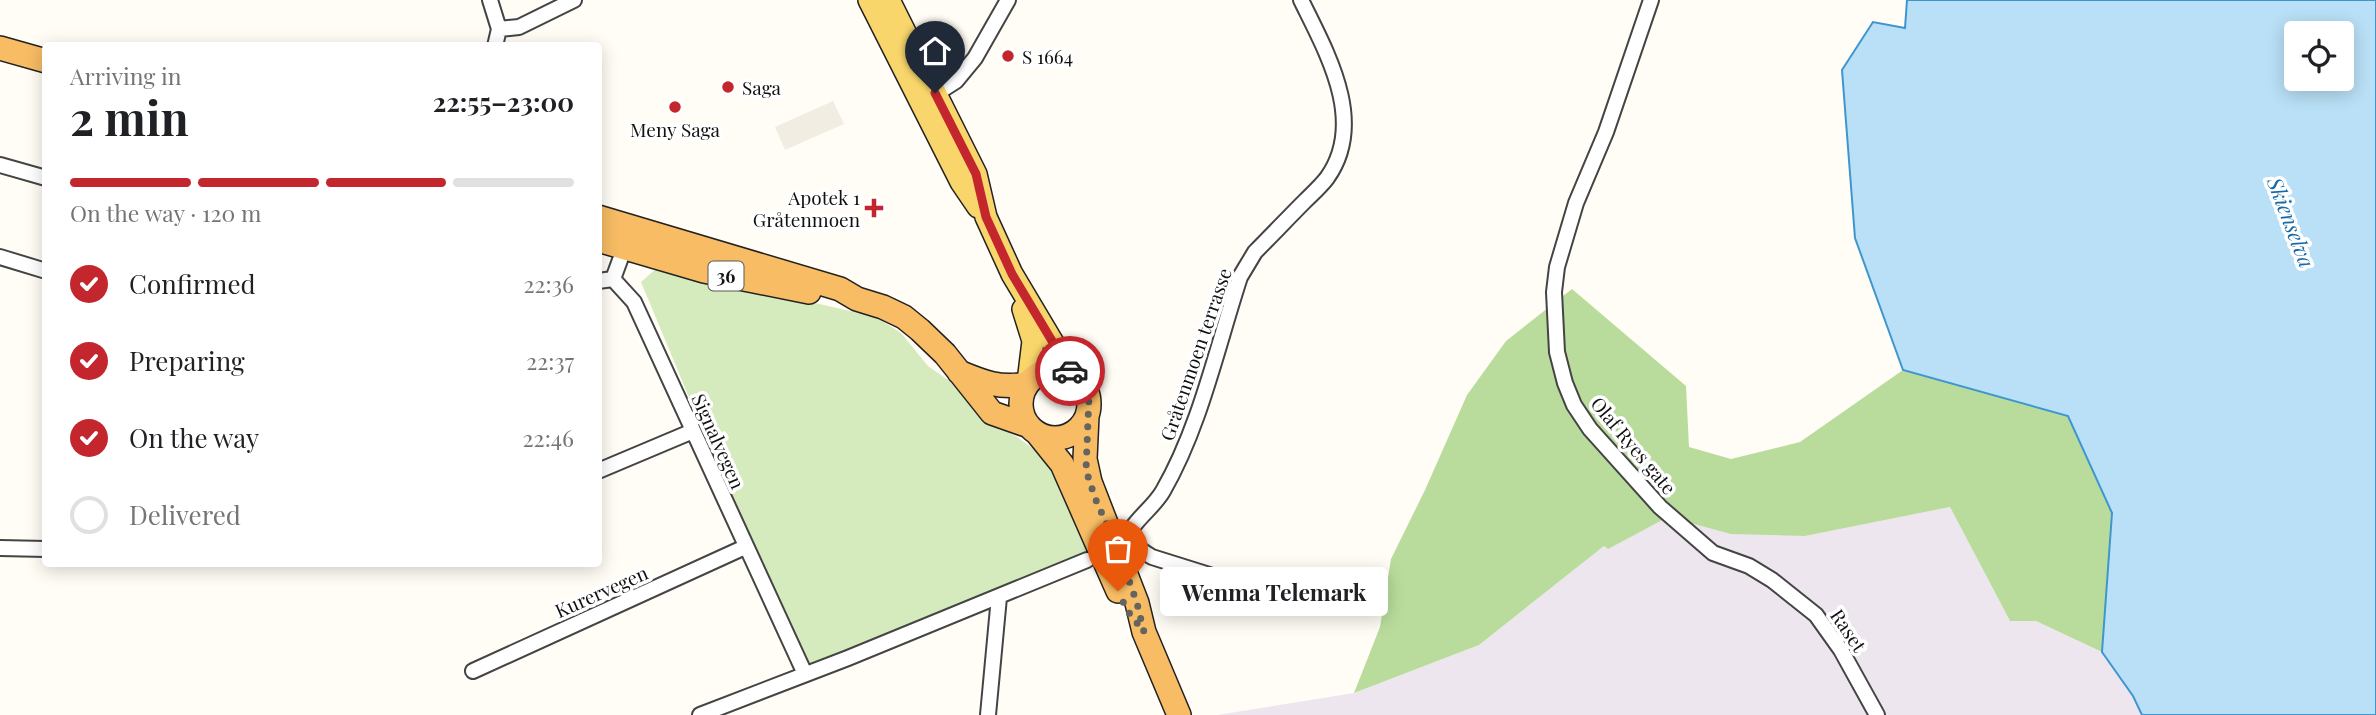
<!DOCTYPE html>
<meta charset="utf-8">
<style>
:root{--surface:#fff;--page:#f6f6f6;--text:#202124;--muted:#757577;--line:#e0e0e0;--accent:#c4262e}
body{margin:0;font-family:"Playfair Display",serif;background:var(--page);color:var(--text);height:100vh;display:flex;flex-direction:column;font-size:26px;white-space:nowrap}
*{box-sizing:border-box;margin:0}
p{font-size:23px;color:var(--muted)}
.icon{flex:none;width:38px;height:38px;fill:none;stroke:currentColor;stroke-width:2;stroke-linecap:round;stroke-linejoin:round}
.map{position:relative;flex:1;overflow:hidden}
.panel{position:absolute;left:42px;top:42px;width:560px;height:525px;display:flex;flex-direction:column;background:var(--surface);border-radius:7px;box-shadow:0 4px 18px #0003}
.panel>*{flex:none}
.fabs{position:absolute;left:2284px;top:21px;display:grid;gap:14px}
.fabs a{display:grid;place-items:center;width:70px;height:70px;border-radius:7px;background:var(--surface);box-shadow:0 4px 18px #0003;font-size:35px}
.pin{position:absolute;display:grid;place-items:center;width:60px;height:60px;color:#fff;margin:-72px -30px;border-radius:50% 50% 50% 0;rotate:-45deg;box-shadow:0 0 7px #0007}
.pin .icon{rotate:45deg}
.courier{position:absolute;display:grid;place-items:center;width:70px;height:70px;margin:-35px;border:5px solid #c4262e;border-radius:50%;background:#fff;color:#222;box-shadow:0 2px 9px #0007}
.bubble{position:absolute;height:49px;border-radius:7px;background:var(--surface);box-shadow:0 4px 18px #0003;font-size:23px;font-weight:700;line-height:49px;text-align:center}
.summary em{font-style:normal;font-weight:700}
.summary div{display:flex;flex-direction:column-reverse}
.summary{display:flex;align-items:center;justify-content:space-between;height:119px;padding:0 28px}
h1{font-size:46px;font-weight:700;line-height:52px}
.bar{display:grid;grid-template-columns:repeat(4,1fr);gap:10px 7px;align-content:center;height:84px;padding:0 28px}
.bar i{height:9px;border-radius:5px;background:var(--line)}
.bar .active{background:var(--accent)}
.bar p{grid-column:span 4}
ol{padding:0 28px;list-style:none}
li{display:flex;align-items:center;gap:21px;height:77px}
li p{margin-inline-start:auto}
li .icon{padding:7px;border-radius:50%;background:var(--accent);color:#fff;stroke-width:4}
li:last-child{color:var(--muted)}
li i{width:38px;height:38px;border:4px solid var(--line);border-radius:50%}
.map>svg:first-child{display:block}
</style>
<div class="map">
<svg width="2376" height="715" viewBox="0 0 2376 715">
<rect width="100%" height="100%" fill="#fffdf5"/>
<path fill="#eee6ef" d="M1950,507L2010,621H2036L2102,652L2133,696L2142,715H1217L1354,693L1479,645L1604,546L1608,548L1668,517L1805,536Z"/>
<path fill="#d5ebbd" d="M658,267L876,317L901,333L928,366L951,382L993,425L1017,437L1049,460L1083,527L1087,560L805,674L745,547L691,402L641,282Z"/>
<path fill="#b9dc9c" d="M1572,289L1686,386L1689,447L1731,459L1800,442L1903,370L2068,416L2112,513L2102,652L2036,621H2010L1950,507L1805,536L1731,534L1668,517L1608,549L1604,546L1479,645L1354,693L1380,627L1391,559L1425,490L1467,395L1506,341Z"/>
<path fill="#f1ede2" d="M833,101L844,124L785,150L775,127Z"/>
<path fill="#b9e0f7" stroke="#3f96cf" stroke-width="2" fill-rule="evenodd" d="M1907,0H2376V715H2142L2133,696L2102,652L2112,513L2068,416L1903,370L1855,238L1842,70L1873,22L1905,28ZM2296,33H2342V79H2296Z"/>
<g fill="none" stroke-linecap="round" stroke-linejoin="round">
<g stroke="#444" stroke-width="18">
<path id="minor" d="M490,0L499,29L495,46
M1301,0C1327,53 1367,122 1327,178C1321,186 1312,194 1305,201C1288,218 1272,235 1255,252L1240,277C1217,347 1200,427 1163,491C1155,505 1141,515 1132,528C1132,545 1138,549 1152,557L1308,606
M1651,0L1606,132L1576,203L1557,267L1554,292L1557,352L1565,383L1574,405L1590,429L1660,507L1713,553L1749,566L1772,580L1816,615L1841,650L1877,715
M499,29L519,27L574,0
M931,97L956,81L975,58L1008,0
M0,165L46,178
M627,241L613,279L634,302L805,674
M0,257L46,271
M598,281L613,279
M598,471L693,431
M0,548L46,549
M473,671L745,547
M700,715L848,658L1087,560
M988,715L999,597"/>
</g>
<g stroke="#222" stroke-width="24">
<path id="primary" d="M869,0L961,182L978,207
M889,0L976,174L986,217L1012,274L1071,373
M1023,309L1033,341L1028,382"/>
</g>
<g stroke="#222" stroke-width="26">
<path id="trunk" d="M0,48L46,61
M598,217L840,289L857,299L883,307L904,317L920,330L945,354L992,413L1029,426
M598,240L704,271L809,292
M1021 404a34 34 0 1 1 68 0a34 34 0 1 1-68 0Z
M959,372C983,382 1000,389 1026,384
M1087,416L1085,459L1090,482L1137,603L1144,632L1179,715
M1037,433L1062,464L1118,591"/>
</g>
<use href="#minor" stroke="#fff" stroke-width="14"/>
<use href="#primary" stroke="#f9d66b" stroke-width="21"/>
<use href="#trunk" stroke="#f7bc64" stroke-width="23"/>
</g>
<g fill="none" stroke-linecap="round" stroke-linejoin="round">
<path stroke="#646461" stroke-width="7" stroke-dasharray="0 12.6" d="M1070,371L1086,387L1089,396L1086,470L1095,498L1117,547L1137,603L1144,632L1127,610L1118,591"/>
<path stroke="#c4262e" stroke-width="9" d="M935,93L976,174L986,217L1012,274L1070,371"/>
</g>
<g fill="#c4262e" stroke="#fff" stroke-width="2.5">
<circle cx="1008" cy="56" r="7"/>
<circle cx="728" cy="87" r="7"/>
<circle cx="675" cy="107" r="7"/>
<path d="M870.5 197.5h7v7h7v7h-7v7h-7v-7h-7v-7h7z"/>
</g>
<g text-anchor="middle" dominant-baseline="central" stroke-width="7" stroke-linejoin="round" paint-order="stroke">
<rect fill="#fff" stroke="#585858" stroke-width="2" x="708.5" y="261.5" width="35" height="29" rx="5"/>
<g font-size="18" font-weight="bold" fill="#111">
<text x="726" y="276">36</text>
</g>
<g font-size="19" fill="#111" stroke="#fff" text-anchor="start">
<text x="1022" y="56">S 1664</text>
<text x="742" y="87">Saga</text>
<text x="675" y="129" text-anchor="middle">Meny Saga</text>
<text x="860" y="197" text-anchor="end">Apotek 1<tspan x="860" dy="22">Gråtenmoen</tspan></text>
</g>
<g font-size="19" fill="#111" stroke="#fff">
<text transform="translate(1195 354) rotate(-71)">Gråtenmoen terrasse</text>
<text transform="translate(719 441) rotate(66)">Signalvegen</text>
<text transform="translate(1634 445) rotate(50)">Olaf Ryes gate</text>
<text transform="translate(601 591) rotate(-24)">Kurervegen</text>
<text transform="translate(1849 630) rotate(56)">Raset</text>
</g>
<g font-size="21" font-style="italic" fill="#1768a6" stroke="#fff">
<text transform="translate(2292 222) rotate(69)">Skienselva</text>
</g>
</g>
</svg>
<div class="fabs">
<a><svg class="icon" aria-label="locate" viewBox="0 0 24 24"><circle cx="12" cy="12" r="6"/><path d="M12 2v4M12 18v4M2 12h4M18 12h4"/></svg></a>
</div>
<div class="pin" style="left:1118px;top:591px;background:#ea580c"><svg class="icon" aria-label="bag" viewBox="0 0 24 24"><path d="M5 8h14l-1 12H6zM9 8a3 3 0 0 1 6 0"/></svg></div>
<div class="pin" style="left:935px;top:93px;background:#1f2937"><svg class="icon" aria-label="home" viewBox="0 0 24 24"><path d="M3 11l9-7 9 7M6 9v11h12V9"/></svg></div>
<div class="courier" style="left:1070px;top:371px"><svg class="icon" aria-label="car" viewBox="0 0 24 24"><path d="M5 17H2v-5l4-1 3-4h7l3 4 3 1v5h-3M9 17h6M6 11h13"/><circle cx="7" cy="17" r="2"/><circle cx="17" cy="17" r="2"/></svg></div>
<div class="bubble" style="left:1160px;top:567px;width:228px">Wenma Telemark</div>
<section class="panel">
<div class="summary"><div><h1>2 min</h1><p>Arriving in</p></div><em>22:55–23:00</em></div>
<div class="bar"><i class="active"></i><i class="active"></i><i class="active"></i><i></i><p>On the way · 120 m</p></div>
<ol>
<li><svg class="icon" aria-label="check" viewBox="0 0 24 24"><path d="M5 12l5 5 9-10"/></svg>Confirmed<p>22:36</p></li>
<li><svg class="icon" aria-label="check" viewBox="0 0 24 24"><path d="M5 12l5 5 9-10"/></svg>Preparing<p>22:37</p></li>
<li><svg class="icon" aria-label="check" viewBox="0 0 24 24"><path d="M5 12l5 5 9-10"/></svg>On the way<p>22:46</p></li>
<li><i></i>Delivered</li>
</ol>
</section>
</div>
